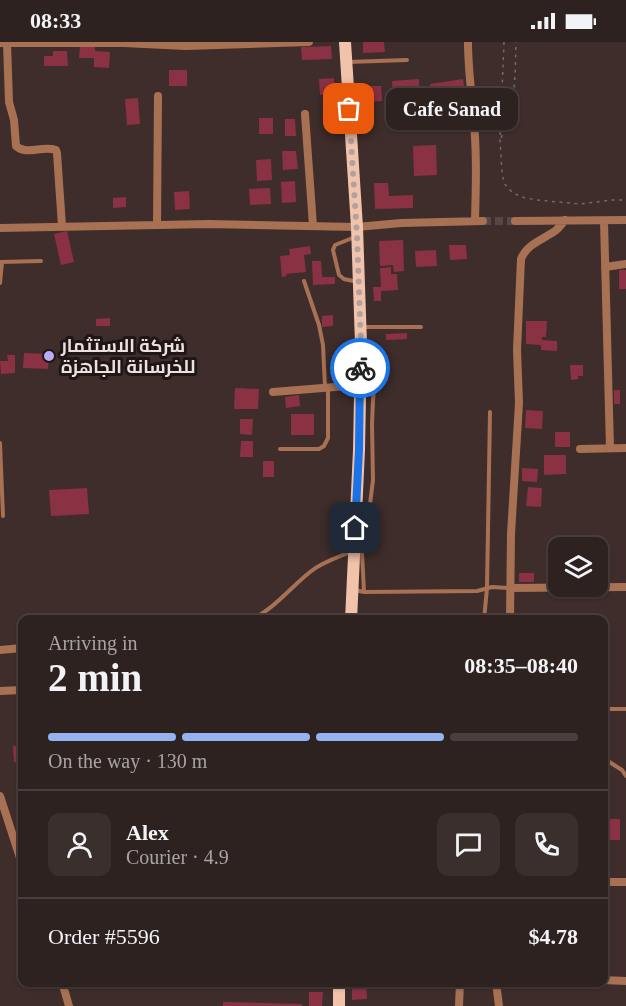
<!DOCTYPE html>
<meta charset="utf-8">
<style>
:root{--surface:#2e2220;--page:#3a2f2d;--text:#f1f3f6;--muted:#a7a4a5;--line:#493f3e;--accent:#95b2f1}
body{margin:0;font-family:"Times New Roman",Cairo,serif;background:var(--page);color:var(--text);height:100vh;display:flex;flex-direction:column;font-size:22px;white-space:nowrap}
*{box-sizing:border-box;margin:0}
p{font-size:20px;color:var(--muted)}
.icon{flex:none;width:33px;height:33px;fill:none;stroke:currentColor;stroke-width:2;stroke-linecap:round;stroke-linejoin:round}
.map{position:relative;flex:1;overflow:hidden}
.drawer{position:absolute;left:18px;top:573px;width:590px;height:372px;display:flex;flex-direction:column;background:var(--surface);border-radius:12px;box-shadow:0 2px 4px #0004,0 0 0 2px var(--line)}
.drawer>*{flex:none}
.buttons{position:absolute;left:548px;top:495px;display:grid;gap:12px}
.buttons a{display:grid;place-items:center;width:60px;height:60px;border-radius:12px;background:var(--surface);box-shadow:0 2px 4px #0004,0 0 0 2px var(--line);font-size:30px}
.pin{position:absolute;display:grid;place-items:center;width:51px;height:51px;color:#fff;margin:-26px;border-radius:12px;box-shadow:0 3px 9px #0006}
.courier{position:absolute;display:grid;place-items:center;width:60px;height:60px;margin:-30px;border:4px solid #1a73e8;border-radius:50%;background:#fff;color:#222;box-shadow:0 2px 8px #0007}
.bubble{position:absolute;height:42px;border-radius:12px;background:var(--surface);box-shadow:0 2px 4px #0004,0 0 0 2px var(--line);font-size:20px;font-weight:800;line-height:42px;text-align:center}
.headline em{font-style:normal;font-weight:800}
.headline div{display:flex;flex-direction:column-reverse}
.headline{display:flex;align-items:center;justify-content:space-between;height:102px;padding:0 30px}
h1{font-size:39px;font-weight:800;line-height:45px}
.bar{display:grid;grid-template-columns:repeat(4,1fr);gap:9px 6px;align-content:center;height:72px;padding:0 30px}
.bar i{height:8px;border-radius:4px;background:var(--line)}
.bar .current{background:var(--accent)}
.bar p{grid-column:span 4}
.line{display:flex;align-items:center;gap:15px;padding:0 30px;border-top:2px solid var(--line)}
.line div{flex:1}
.round{display:grid;place-items:center;flex:none;width:63px;height:63px;border-radius:12px;background:var(--page)}
.status{display:flex;justify-content:space-between;align-items:center;height:42px;padding:0 30px;background:var(--surface);direction:ltr}
.status svg{height:16px;fill:currentColor}
.map>svg:first-child{display:block}
</style>
<div class="status"><b>08:33</b><svg viewBox="0 0 49 12"><path d="M0 12V9h3v3zM5 12V6h3v6zM10 12V3h3v9zM15 12V0h3v12zM26 1h20v11H26zM47 4h2v5h-2z"/></svg></div>
<div class="map">
<svg width="626" height="964" viewBox="0 0 626 964">
<rect width="100%" height="100%" fill="#3e2d2a"/>
<path fill="#8b3144" d="M363,0H384L385,10L363,11Z
M80,4L95,5V9L110,10L109,26L94,25V16H79Z
M331,4L332,17L302,18L301,5Z
M53,9H67L68,24H44V14H53Z
M169,28H187V44H169Z
M334,36L335,52L320,53L319,37Z
M419,37V53L393,55L392,39Z
M463,37L466,55L433,60L430,42Z
M364,44H381L382,59L365,60Z
M138,56L140,82L127,83L125,57Z
M460,67V75L442,76V86L416,87V77H425V68Z
M259,76H273V92H259Z
M285,77H295L296,94H285Z
M436,103L437,133L414,134L413,104Z
M282,109H296L298,127L283,128Z
M271,117L272,138L257,139L256,118Z
M295,139L296,160L282,161L281,140Z
M374,141H388L389,154L413,153V166L375,167Z
M270,146L271,162L250,163L249,147Z
M189,149L190,167L175,168L174,150Z
M126,155V165L113,166V156Z
M67,189L74,220L61,223L54,192Z
M403,198L404,229L394,230L393,223L380,224L379,199Z
M449,203H466L467,217L450,218Z
M310,204L311,212L304,213L306,230L286,232L287,234L282,235L280,214L290,213L289,207Z
M436,208L437,224L416,225L415,209Z
M312,219H321L322,235H335V242L313,243Z
M391,225V232H397L398,248L381,249V259H374L373,245H381L380,226Z
M619,228H626V247H619Z
M333,273V284L322,285V274Z
M110,276V284H96V277Z
M526,279H547L546,295H542V298L557,299V309L541,308V303L526,302Z
M407,291V297L386,298V292Z
M24,311L49,312L48,327L23,326Z
M7,313H15V331L1,332L0,319H8Z
M570,323H583V334H578V337L571,338Z
M235,346L259,347L258,367H234Z
M614,348H620V362H614Z
M299,353L300,364L286,366L285,355Z
M526,368L543,369L542,387L525,386Z
M291,372H314V393H291Z
M240,377H253L252,393L240,392Z
M555,390H570V405H555Z
M241,399H253V415H240Z
M544,413H566V432L544,433Z
M263,419H274V435H263Z
M522,426L538,427L537,440L522,439Z
M528,445L542,446L541,465L526,464Z
M87,446L89,472L51,474L49,448Z
M519,531H534V540H519Z
M13,704H22V719L14,720Z
M603,777H620V798H603Z
M366,940L367,957L352,958V941Z
M309,950H323L322,964H309Z
M223,960L302,962V964H223Z"/>
<g fill="none" stroke-linecap="round" stroke-linejoin="round">
<path stroke="#584845" stroke-width="8" stroke-dasharray="8 4" stroke-linecap="butt" d="M483,179H515"/>
<path stroke="#776865" stroke-width="1.5" stroke-dasharray="3 4.5" stroke-linecap="butt" d="M504,0L500,98L502,130L504,141L508,146L512,150L521,155L537,158L580,162L612,158H626
M501,96C516,61 515,37 516,0"/>
<path stroke="#a87153" stroke-width="4" d="M348,20L407,18
M355,195L335,203L333,208L339,233L344,237L358,240
M0,220L41,219
M304,239L319,283L323,303L325,345
M0,241L2,220
M362,285H421
M0,401L3,474
M280,407H319L324,404L328,396V346
M355,548L364,550L477,549L492,545L509,546
M364,550L362,511L366,494L373,438L372,382L373,358L375,337L383,316
M251,578C275,566 290,546 310,530C322,520 339,515 353,509
M484,578L487,546L490,370
M603,667H626
M603,716L622,728L626,734"/>
<path stroke="#a87153" stroke-width="8" d="M468,0C468,24 471,47 473,70C477,106 476,143 475,179
M0,1H124L186,4L309,0
M7,1L9,60L14,78L16,104C27,114 42,103 56,108L57,111L62,184
M305,72L313,184
M515,179L626,178
M604,179L610,406
M157,182L158,54
M0,186L210,182L357,185L401,181L483,179
M605,225L626,222
M273,350L360,343
M580,407L626,406
M510,546L626,545
M510,578L511,492L519,361L517,308L521,217C527,202 542,198 555,189C559,186 562,182 565,178
M0,608L22,606
M0,649L22,648
M0,754L22,822
M603,840H626
M603,938L626,939
M62,940L69,964
M496,940L499,964
M459,964L460,940"/>
<path stroke="#f1c3ab" stroke-width="12" d="M345,0L357,185L361,302L359,408L351,578
M339,940V964"/>
</g>
<g fill="none" stroke-linecap="round" stroke-linejoin="round">
<path stroke="#b0a2a0" stroke-width="6" stroke-dasharray="0 10.8" d="M349,67L357,194L361,302L360,326"/>
<path stroke="#1a73e8" stroke-width="8" d="M355,486L359,408L360,326"/>
</g>
<circle fill="#bcaaf6" stroke="#1f1716" stroke-width="2" cx="49" cy="314" r="6"/>
<g text-anchor="middle" dominant-baseline="central" stroke-width="6" stroke-linejoin="round" paint-order="stroke">
<g font-size="18" font-weight="bold" fill="#ede1df" stroke="#1f1716" text-anchor="start">
<text x="61" y="304">شركة الاستثمار<tspan x="61" dy="21">للخرسانة الجاهزة</tspan></text>
</g>
</g>
</svg>
<div class="buttons">
<a><svg class="icon" aria-label="layers" viewBox="0 0 24 24"><path d="M12 4l9 5-9 5-9-5zM3 14l9 5 9-5"/></svg></a>
</div>
<div class="pin" style="left:349px;top:67px;background:#ea580c"><svg class="icon" aria-label="bag" viewBox="0 0 24 24"><path d="M5 8h14l-1 12H6zM9 8a3 3 0 0 1 6 0"/></svg></div>
<div class="pin" style="left:355px;top:486px;background:#1f2937"><svg class="icon" aria-label="home" viewBox="0 0 24 24"><path d="M3 11l9-7 9 7M6 9v11h12V9"/></svg></div>
<div class="courier" style="left:360px;top:326px"><svg class="icon" aria-label="bike" viewBox="0 0 24 24"><circle cx="6" cy="16" r="4"/><circle cx="18" cy="16" r="4"/><path d="M6 16l4-8h5l3 8M10 8l3 8H6M13 5h3"/></svg></div>
<div class="bubble" style="left:386px;top:46px;width:132px">Cafe Sanad</div>
<section class="drawer">
<div class="headline"><div><h1>2 min</h1><p>Arriving in</p></div><em>08:35–08:40</em></div>
<div class="bar"><i class="current"></i><i class="current"></i><i class="current"></i><i></i><p>On the way · 130 m</p></div>
<div class="line" style="height:108px"><a class="round"><svg class="icon" aria-label="person" viewBox="0 0 24 24"><circle cx="12" cy="8" r="4"/><path d="M4 21q1-7 8-7t8 7"/></svg></a><div><b>Alex</b><p>Courier · 4.9</p></div><a class="round"><svg class="icon" aria-label="chat" viewBox="0 0 24 24"><path d="M4 5h16v11H9l-5 4z"/></svg></a><a class="round"><svg class="icon" aria-label="phone" viewBox="0 0 24 24"><path d="M5 4h4l2 5-3 2q2 4 5 5l2-3 5 2v4C11 20 4 13 5 4z"/></svg></a></div>
<div class="line" style="height:78px"><div>Order #5596</div><b>$4.78</b></div>
</section>
</div>
